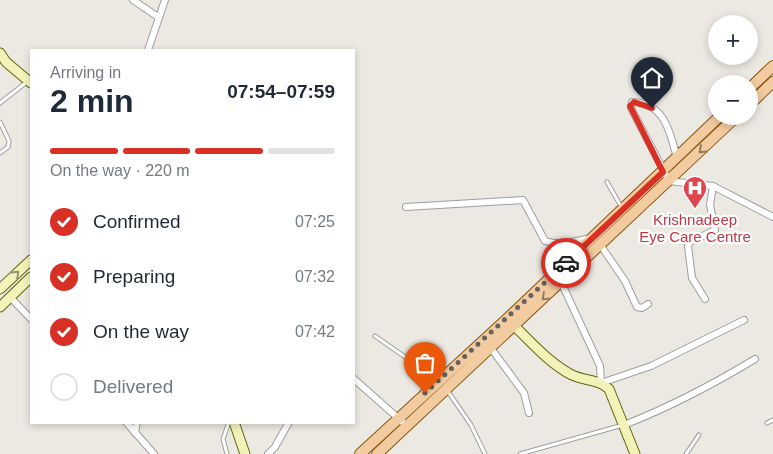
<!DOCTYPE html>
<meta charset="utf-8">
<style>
:root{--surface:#fff;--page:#f2f2f3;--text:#1f2937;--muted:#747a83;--line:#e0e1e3;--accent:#d93025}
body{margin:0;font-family:Arial,sans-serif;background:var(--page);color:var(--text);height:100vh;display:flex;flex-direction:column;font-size:19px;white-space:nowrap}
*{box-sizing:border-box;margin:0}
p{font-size:16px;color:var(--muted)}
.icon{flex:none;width:28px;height:28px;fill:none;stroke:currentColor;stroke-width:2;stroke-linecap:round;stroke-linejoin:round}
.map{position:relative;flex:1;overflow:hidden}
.side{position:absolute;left:30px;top:49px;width:325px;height:375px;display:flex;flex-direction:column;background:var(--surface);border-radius:0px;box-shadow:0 2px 8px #0003}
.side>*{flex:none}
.tools{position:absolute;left:708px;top:15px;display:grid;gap:10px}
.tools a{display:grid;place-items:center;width:50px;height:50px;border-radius:50%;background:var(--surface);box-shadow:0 2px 8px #0003;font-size:25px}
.pin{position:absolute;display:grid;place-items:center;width:42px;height:42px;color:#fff;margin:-51px -21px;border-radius:50% 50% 50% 0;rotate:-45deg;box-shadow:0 0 5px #0007}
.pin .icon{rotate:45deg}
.courier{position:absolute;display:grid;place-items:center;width:50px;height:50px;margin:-25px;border:4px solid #d93025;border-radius:50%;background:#fff;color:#222;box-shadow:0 1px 6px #0007}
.head em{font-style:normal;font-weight:600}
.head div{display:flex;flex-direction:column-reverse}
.head{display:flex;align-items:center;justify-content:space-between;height:85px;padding:0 20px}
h1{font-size:32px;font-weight:600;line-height:38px}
.bar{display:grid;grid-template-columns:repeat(4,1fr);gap:8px 5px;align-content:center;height:60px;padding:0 20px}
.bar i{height:6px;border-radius:4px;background:var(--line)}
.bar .active{background:var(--accent)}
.bar p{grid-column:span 4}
ol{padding:0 20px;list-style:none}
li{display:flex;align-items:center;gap:15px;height:55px}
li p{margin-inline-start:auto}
li .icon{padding:5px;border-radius:50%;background:var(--accent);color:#fff;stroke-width:4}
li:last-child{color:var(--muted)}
li i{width:28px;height:28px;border:2px solid var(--line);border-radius:50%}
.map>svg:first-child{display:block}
</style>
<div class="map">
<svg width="773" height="454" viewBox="0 0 773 454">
<rect width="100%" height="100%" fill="#ece8e2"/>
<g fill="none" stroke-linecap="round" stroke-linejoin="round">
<g stroke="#9f9f9f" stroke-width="5">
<path id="lane" d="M0,103L28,81
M0,122L9,141L8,147L0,153
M607,182L622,208
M375,336L438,380
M447,390L471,425L485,454
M767,423L773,420
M227,454L223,439L229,422
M520,454L623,425
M686,454L699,435"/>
</g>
<g stroke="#9f9f9f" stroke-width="8">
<path id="street" d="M133,0L158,17
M148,50L165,0
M677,158C670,132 665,103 632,102L631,108L669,181L713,186L773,217
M406,207L523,200L545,241C560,246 576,241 591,238
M599,243L625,281L637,307L642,308L648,304
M561,282L600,366L601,383L651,366L744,320
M10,297L31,319
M705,299L692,278L688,246L690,242L715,230L710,205L713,186
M490,347L524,393L529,413
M354,379L407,426
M126,422L154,454
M624,425C670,407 712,385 755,359
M135,433L137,422
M268,454L275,447L289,422"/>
</g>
<g stroke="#61670e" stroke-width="11">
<path id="secondary" d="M0,53L6,62L31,83
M0,289L31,260
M0,307L31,277
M509,321C529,339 548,363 572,375C585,381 598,379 609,389L635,454
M234,422L245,454"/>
</g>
<g stroke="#86580d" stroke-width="12">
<path id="primary" d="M749,89L773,66
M749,105L773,82
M360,454L507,319L720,116
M377,454L737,116"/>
</g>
<use href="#lane" stroke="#fff" stroke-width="3"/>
<use href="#street" stroke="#fff" stroke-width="6"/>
<use href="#secondary" stroke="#f3f3b9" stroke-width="9"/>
<use href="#primary" stroke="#f3cba0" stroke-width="10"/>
</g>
<defs><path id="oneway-chevron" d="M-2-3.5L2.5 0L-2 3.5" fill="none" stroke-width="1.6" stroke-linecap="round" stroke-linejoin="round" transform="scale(1.25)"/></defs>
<g stroke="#927c64">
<use href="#oneway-chevron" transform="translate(702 150) rotate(137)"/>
<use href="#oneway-chevron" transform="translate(545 297) rotate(137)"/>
</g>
<use stroke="#929272" href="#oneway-chevron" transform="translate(16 274) rotate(-43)"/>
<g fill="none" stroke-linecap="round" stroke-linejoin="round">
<path stroke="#646361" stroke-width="5" stroke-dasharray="0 9" d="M425,393L566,263"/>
<path stroke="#d93025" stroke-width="6" d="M566,263L663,172L630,106L634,102L652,108"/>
</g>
<defs>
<g id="hospital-pin" transform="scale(1.25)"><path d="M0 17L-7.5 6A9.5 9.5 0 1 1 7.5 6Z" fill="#e0444e" stroke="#fff"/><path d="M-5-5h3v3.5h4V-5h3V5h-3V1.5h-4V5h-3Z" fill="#fff"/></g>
</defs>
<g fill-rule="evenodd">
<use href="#hospital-pin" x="695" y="188"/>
</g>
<g text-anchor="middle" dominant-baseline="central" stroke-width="4.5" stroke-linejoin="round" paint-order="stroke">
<g font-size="15" fill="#be3a42" stroke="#fff">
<text x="695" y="219">Krishnadeep<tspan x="695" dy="17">Eye Care Centre</tspan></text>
</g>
</g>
</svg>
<div class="tools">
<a>+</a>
<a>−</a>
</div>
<div class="pin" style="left:425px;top:393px;background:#ea580c"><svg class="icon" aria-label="bag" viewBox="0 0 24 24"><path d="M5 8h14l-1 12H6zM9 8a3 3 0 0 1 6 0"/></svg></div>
<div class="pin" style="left:652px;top:108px;background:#1f2937"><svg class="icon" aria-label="home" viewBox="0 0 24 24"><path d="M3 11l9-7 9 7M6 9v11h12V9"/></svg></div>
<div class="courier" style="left:566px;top:263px"><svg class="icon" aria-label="car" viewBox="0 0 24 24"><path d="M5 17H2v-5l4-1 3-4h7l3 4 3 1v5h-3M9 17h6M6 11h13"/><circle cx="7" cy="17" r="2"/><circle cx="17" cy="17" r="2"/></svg></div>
<section class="side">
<div class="head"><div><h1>2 min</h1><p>Arriving in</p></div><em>07:54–07:59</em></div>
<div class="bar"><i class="active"></i><i class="active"></i><i class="active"></i><i></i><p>On the way · 220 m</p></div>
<ol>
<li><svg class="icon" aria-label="check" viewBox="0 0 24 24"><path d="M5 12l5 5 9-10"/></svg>Confirmed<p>07:25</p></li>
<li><svg class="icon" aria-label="check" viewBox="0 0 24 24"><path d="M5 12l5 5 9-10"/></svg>Preparing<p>07:32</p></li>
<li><svg class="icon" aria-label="check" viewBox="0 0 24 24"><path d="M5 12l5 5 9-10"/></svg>On the way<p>07:42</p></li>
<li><i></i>Delivered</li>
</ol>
</section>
</div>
